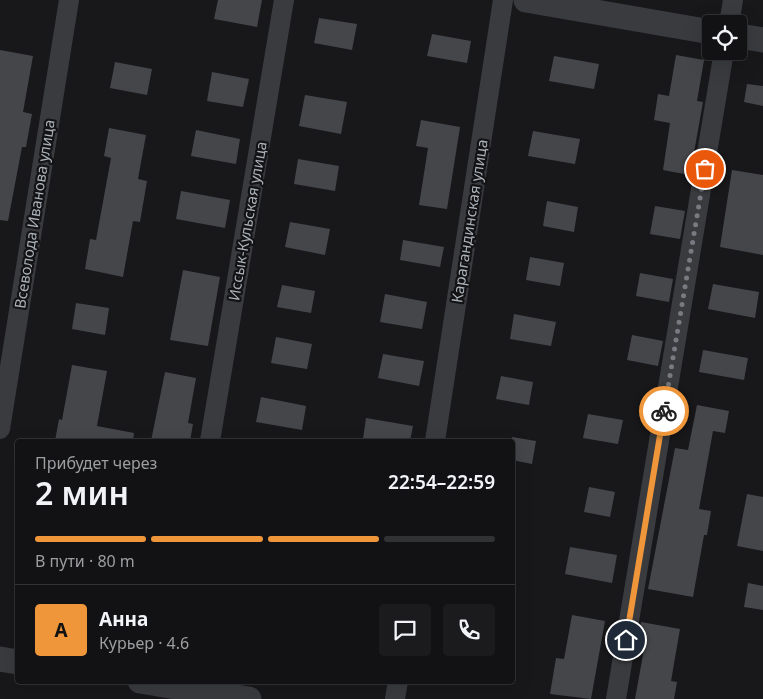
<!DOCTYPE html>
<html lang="ru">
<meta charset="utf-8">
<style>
:root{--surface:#121214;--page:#1b1b1d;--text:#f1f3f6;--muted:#9c9ea0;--line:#313234;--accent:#ef963b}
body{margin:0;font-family:"Noto Sans",sans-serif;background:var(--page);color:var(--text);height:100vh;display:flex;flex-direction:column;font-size:19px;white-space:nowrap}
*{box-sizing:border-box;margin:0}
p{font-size:16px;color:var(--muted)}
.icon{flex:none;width:28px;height:28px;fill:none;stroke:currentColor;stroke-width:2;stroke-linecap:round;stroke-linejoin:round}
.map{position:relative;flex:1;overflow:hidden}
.sheet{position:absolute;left:15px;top:439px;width:500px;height:245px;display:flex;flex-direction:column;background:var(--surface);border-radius:5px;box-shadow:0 5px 20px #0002,0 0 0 1px var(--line)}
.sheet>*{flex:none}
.tools{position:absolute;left:702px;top:15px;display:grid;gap:10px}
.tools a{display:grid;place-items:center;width:45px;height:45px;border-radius:5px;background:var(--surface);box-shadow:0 5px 20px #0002,0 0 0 1px var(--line);font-size:25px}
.pin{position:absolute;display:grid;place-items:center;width:42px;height:42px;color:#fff;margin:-21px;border:2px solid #fff;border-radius:50%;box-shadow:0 1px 5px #0007}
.courier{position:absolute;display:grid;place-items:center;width:50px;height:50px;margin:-25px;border:4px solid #ef963b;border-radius:50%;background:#fff;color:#222;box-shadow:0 1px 6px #0007}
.headline em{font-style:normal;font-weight:600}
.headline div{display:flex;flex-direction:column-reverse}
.headline{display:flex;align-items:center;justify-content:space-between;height:85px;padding:0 20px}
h1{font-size:32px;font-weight:600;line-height:38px}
.bar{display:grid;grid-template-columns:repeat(4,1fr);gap:8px 5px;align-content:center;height:60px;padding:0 20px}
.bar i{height:6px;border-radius:4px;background:var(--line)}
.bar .on{background:var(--accent)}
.bar p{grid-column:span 4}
.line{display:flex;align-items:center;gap:12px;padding:0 20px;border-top:1px solid var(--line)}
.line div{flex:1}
.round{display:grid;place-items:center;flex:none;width:52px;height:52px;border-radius:5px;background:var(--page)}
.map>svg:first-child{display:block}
</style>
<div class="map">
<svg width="763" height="699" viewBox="0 0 763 699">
<rect width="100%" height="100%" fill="#18181a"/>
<path fill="#44464a" d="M218,0H262L257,27L214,19Z
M319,18L357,24L352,50L314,43Z
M432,34L471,41L467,63L427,56Z
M0,50L33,56L23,112L32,114L26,147H22L8,221L0,220Z
M676,55L704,60L697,101L703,102L690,175L663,170L670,123L654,120L658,94L669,96Z
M554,56L599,64L594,89L549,81Z
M115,62L152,69L147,95L110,88Z
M212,72L249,79L243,107L207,101Z
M747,84L763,86V106L744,102Z
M305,95L347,102L341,134L299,126Z
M421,120L460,127L447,209L419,205L428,148L416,146Z
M109,128L146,135L138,179L147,181L140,222L133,221L123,277L85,269L90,239L96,240L111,158L104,156Z
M196,130L240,139L236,164L191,156Z
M533,131L580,139L575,164L528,156Z
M298,159L339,166L335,191L294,184Z
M732,170L763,175V255L720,247Z
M181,191L230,200L225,228L176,219Z
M547,201L578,207L574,232L543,226Z
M655,206L685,211L680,239L650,234Z
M290,222L330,229L325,255L285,247Z
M403,240L444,247L440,267L400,260Z
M530,257L564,263L560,286L526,280Z
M183,270L220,277L208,346L170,340Z
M640,273L673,279L669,302L636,296Z
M713,284L759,292L755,318L708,309Z
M282,285L315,291L311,313L277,307Z
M385,294L427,302L422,329L380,322Z
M76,303L109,308L105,335L72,329Z
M514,314L556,322L551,346L510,339Z
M632,335L663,341L658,366L627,360Z
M276,337L312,344L307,369L271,363Z
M703,350L748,358L744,380L699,372Z
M383,354L424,361L419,386L378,378Z
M72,365L107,371L97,426L134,433L133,441H55L59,419L62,420Z
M165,372L196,378L188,423L193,424L190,441H151Z
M501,376L533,382L529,405L496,399Z
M261,397L306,406L302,430L256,422Z
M697,405L729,411L725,433L713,431L699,509L711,511L707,535H704L693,597L648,589L675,448L688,450Z
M588,414L623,420L618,444L583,438Z
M366,418L413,426L410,441H377L363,439Z
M512,437L536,441L532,464L512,460Z
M589,487L615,492L610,517L584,512Z
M747,494L763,497V551L737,546Z
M570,547L617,555L612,583L565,574Z
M748,583L763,586V610L744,607Z
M572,615L605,621L591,699L550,694L556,658L564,659Z
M641,622L680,629L671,681L677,682L674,699H635L644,649L637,648Z"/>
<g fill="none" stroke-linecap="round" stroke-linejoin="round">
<path stroke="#393b3f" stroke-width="20" d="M729,24L733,0
M0,429L69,0
M210,441L284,0
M435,441L503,0
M395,699L398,681
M616,699L724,51"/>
<path stroke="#393b3f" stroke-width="25" d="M526,0L711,32
M739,36L763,40
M0,659L18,662
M140,681L249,699"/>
</g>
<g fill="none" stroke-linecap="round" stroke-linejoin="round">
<path stroke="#777b81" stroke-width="5" stroke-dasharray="0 9" d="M664,411L705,169"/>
<path stroke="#ef963b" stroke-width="6" d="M626,640L664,411"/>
</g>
<g text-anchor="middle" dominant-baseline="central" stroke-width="4.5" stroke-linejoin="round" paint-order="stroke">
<g font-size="15" fill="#aab1b9" stroke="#131315">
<text transform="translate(34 214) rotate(-81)">Всеволода Иванова улица</text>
<text transform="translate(247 221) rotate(-80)">Иссык-Кульская улица</text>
<text transform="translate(469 221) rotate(-81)">Карагандинская улица</text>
</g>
</g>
</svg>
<div class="tools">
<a><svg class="icon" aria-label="locate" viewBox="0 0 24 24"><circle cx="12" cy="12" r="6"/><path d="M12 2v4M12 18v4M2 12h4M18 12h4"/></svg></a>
</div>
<div class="pin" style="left:705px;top:169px;background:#ea580c"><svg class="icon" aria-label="bag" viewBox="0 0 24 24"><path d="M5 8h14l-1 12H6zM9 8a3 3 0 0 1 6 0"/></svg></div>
<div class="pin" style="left:626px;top:640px;background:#1f2937"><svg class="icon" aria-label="home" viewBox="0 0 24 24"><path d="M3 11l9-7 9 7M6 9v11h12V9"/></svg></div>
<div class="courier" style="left:664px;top:411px"><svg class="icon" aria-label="bike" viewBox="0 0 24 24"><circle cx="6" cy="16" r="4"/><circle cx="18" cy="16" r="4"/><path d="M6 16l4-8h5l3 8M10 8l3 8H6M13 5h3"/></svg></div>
<section class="sheet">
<div class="headline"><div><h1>2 мин</h1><p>Прибудет через</p></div><em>22:54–22:59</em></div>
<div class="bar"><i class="on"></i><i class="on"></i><i class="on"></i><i></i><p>В пути · 80 m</p></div>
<div class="line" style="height:90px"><b class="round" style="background:var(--accent);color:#111">А</b><div><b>Анна</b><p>Курьер · 4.6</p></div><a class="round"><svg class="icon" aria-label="chat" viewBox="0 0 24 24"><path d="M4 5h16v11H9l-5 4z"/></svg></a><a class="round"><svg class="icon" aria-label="phone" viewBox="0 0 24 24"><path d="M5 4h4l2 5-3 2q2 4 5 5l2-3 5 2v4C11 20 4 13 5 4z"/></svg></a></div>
</section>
</div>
